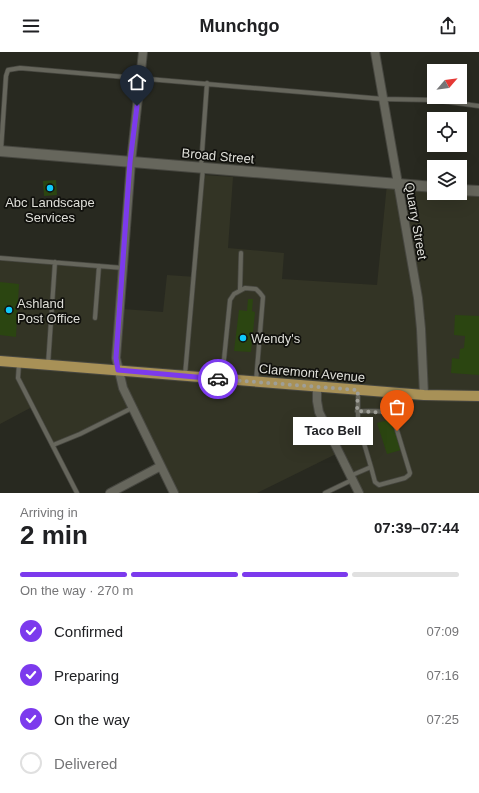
<!DOCTYPE html>
<meta charset="utf-8">
<style>
:root{--surface:#fff;--page:#f6f6f6;--text:#202124;--muted:#757577;--line:#e0e0e0;--accent:#7c3aed}
body{margin:0;font-family:Arial,sans-serif;background:var(--page);color:var(--text);height:100vh;display:flex;flex-direction:column;font-size:15px;white-space:nowrap}
*{box-sizing:border-box;margin:0}
p{font-size:13px;color:var(--muted)}
.icon{flex:none;width:22px;height:22px;fill:none;stroke:currentColor;stroke-width:2;stroke-linecap:round;stroke-linejoin:round}
.map{position:relative;height:441px;overflow:hidden}
.side{display:flex;flex-direction:column;background:var(--surface);flex:1}
.side>*{flex:none}
.needle{width:26px;rotate:62deg}
.fabs{position:absolute;left:427px;top:12px;display:grid;gap:8px}
.fabs a{display:grid;place-items:center;width:40px;height:40px;border-radius:0px;background:var(--surface);box-shadow:0 4px 16px #0002;font-size:20px}
.pin{position:absolute;display:grid;place-items:center;width:34px;height:34px;color:#fff;margin:-41px -17px;border-radius:50% 50% 50% 0;rotate:-45deg;box-shadow:0 0 4px #0007}
.pin .icon{rotate:45deg}
.courier{position:absolute;display:grid;place-items:center;width:40px;height:40px;margin:-20px;border:3px solid #7c3aed;border-radius:50%;background:#fff;color:#222;box-shadow:0 1px 5px #0007}
.bubble{position:absolute;height:28px;border-radius:0px;background:var(--surface);box-shadow:0 4px 16px #0002;font-size:13px;font-weight:600;line-height:28px;text-align:center}
.overview em{font-style:normal;font-weight:600}
.overview div{display:flex;flex-direction:column-reverse}
.overview{display:flex;align-items:center;justify-content:space-between;height:68px;padding:0 20px}
h1{font-size:26px;font-weight:600;line-height:30px}
.bar{display:grid;grid-template-columns:repeat(4,1fr);gap:6px 4px;align-content:center;height:48px;padding:0 20px}
.bar i{height:5px;border-radius:3px;background:var(--line)}
.bar .active{background:var(--accent)}
.bar p{grid-column:span 4}
ol{padding:0 20px;list-style:none}
li{display:flex;align-items:center;gap:12px;height:44px}
li p{margin-inline-start:auto}
li .icon{padding:4px;border-radius:50%;background:var(--accent);color:#fff;stroke-width:4}
li:last-child{color:var(--muted)}
li i{width:22px;height:22px;border:2px solid var(--line);border-radius:50%}
header{display:flex;justify-content:space-between;align-items:center;height:52px;padding:0 20px;background:var(--surface);font-size:18px;font-weight:600}
.map>svg:first-child{display:block}
</style>
<header><svg class="icon" aria-label="menu" viewBox="0 0 24 24"><path d="M4 6h16M4 12h16M4 18h16"/></svg>Munchgo<svg class="icon" aria-label="share" viewBox="0 0 24 24"><path d="M12 15V3M7 8l5-5 5 5M5 13v7h14v-7"/></svg></header>
<div class="map">
<svg width="479" height="441" viewBox="0 0 479 441">
<rect width="100%" height="100%" fill="#282920"/>
<path fill="#333425" d="M203,123L233,125L228,196L284,201L282,227L377,233L387,132L434,135V141H460L479,139V441H355L336,402L257,441H176L133,356L52,396L32,355L0,372V204L127,214L123,257L163,260L167,223L196,225Z"/>
<path fill="#2b4511" d="M56,128L57,143L44,144L43,129Z
M0,230L19,232L16,285L0,283Z
M248,247H253L252,259L255,260L251,300L234,299L239,258L247,259Z
M455,263L479,264V323L451,321L452,306L459,307L460,297L464,296L465,284L454,283Z
M392,367L401,398L387,402L377,371Z"/>
<g fill="none" stroke-linecap="round" stroke-linejoin="round">
<g stroke="#474740" stroke-width="5.5">
<path id="lane" d="M1,98L6,24L8,18L20,16L383,47L434,48L479,54
M201,115L207,31
M0,206L123,216
M240,238L241,201
M95,266L99,214
M19,312L18,326L77,441
M48,313L55,210
M185,323L203,116
M222,327L230,248L234,242L245,236L256,237L260,241L263,245L256,329
M357,359C367,360 386,356 393,365L410,421L409,423L405,426L379,433L375,430L371,415
M53,393L80,382L132,356
M350,424L371,415L358,371V338
M325,441L352,428"/>
</g>
<g stroke="#474740" stroke-width="10">
<path id="street" d="M143,0L131,110L116,306L123,336L174,441
M375,0L418,246L421,277L424,343
M317,335V349L319,360L359,441
M110,441L161,414"/>
</g>
<g stroke="#474740" stroke-width="12">
<path id="secondary" d="M0,99L434,135
M460,138L479,139"/>
</g>
<g stroke="#474740" stroke-width="12">
<path id="primary" d="M0,309L424,343L479,344"/>
</g>
<use href="#lane" stroke="#66665c" stroke-width="4"/>
<use href="#street" stroke="#66665c" stroke-width="8"/>
<use href="#secondary" stroke="#66665c" stroke-width="10"/>
<use href="#primary" stroke="#a89157" stroke-width="10"/>
</g>
<g fill="none" stroke-linecap="round" stroke-linejoin="round">
<path stroke="#9f9f98" stroke-width="4" stroke-dasharray="0 7.2" d="M218,327L358,338L357,359L389,361L393,365L397,379"/>
<path stroke="#7c3aed" stroke-width="5" d="M137,54L130,110L116,306L118,318L218,327"/>
</g>
<g fill="#0fcafa" stroke="#11110d" stroke-width="1.5">
<circle cx="50" cy="136" r="4"/>
<circle cx="9" cy="258" r="4"/>
<circle cx="243" cy="286" r="4"/>
</g>
<g text-anchor="middle" dominant-baseline="central" stroke-width="3.5" stroke-linejoin="round" paint-order="stroke">
<g font-size="13" fill="#dfdfd9" stroke="#11110d">
<text transform="translate(218 104) rotate(5)">Broad Street</text>
<text transform="translate(416 169) rotate(80)">Quarry Street</text>
<text transform="translate(312 321) rotate(5)">Claremont Avenue</text>
</g>
<g font-size="13" fill="#dfdfd9" stroke="#11110d" text-anchor="start">
<text x="50" y="150" text-anchor="middle">Abc Landscape<tspan x="50" dy="15">Services</tspan></text>
<text x="17" y="251">Ashland<tspan x="17" dy="15">Post Office</tspan></text>
<text x="251" y="286">Wendy's</text>
</g>
</g>
</svg>
<div class="fabs">
<a><svg class="needle" viewBox="-14 -14 28 28"><path d="M0-13l5 13h-10z" fill="#e53935"/><path d="M0 13l5-13h-10z" fill="#757577"/></svg></a>
<a><svg class="icon" aria-label="locate" viewBox="0 0 24 24"><circle cx="12" cy="12" r="6"/><path d="M12 2v4M12 18v4M2 12h4M18 12h4"/></svg></a>
<a><svg class="icon" aria-label="layers" viewBox="0 0 24 24"><path d="M12 4l9 5-9 5-9-5zM3 14l9 5 9-5"/></svg></a>
</div>
<div class="pin" style="left:397px;top:379px;background:#ea580c"><svg class="icon" aria-label="bag" viewBox="0 0 24 24"><path d="M5 8h14l-1 12H6zM9 8a3 3 0 0 1 6 0"/></svg></div>
<div class="pin" style="left:137px;top:54px;background:#1f2937"><svg class="icon" aria-label="home" viewBox="0 0 24 24"><path d="M3 11l9-7 9 7M6 9v11h12V9"/></svg></div>
<div class="courier" style="left:218px;top:327px"><svg class="icon" aria-label="car" viewBox="0 0 24 24"><path d="M5 17H2v-5l4-1 3-4h7l3 4 3 1v5h-3M9 17h6M6 11h13"/><circle cx="7" cy="17" r="2"/><circle cx="17" cy="17" r="2"/></svg></div>
<div class="bubble" style="left:293px;top:365px;width:80px">Taco Bell</div>
</div>
<section class="side">
<div class="overview"><div><h1>2 min</h1><p>Arriving in</p></div><em>07:39–07:44</em></div>
<div class="bar"><i class="active"></i><i class="active"></i><i class="active"></i><i></i><p>On the way · 270 m</p></div>
<ol>
<li><svg class="icon" aria-label="check" viewBox="0 0 24 24"><path d="M5 12l5 5 9-10"/></svg>Confirmed<p>07:09</p></li>
<li><svg class="icon" aria-label="check" viewBox="0 0 24 24"><path d="M5 12l5 5 9-10"/></svg>Preparing<p>07:16</p></li>
<li><svg class="icon" aria-label="check" viewBox="0 0 24 24"><path d="M5 12l5 5 9-10"/></svg>On the way<p>07:25</p></li>
<li><i></i>Delivered</li>
</ol>
</section>
